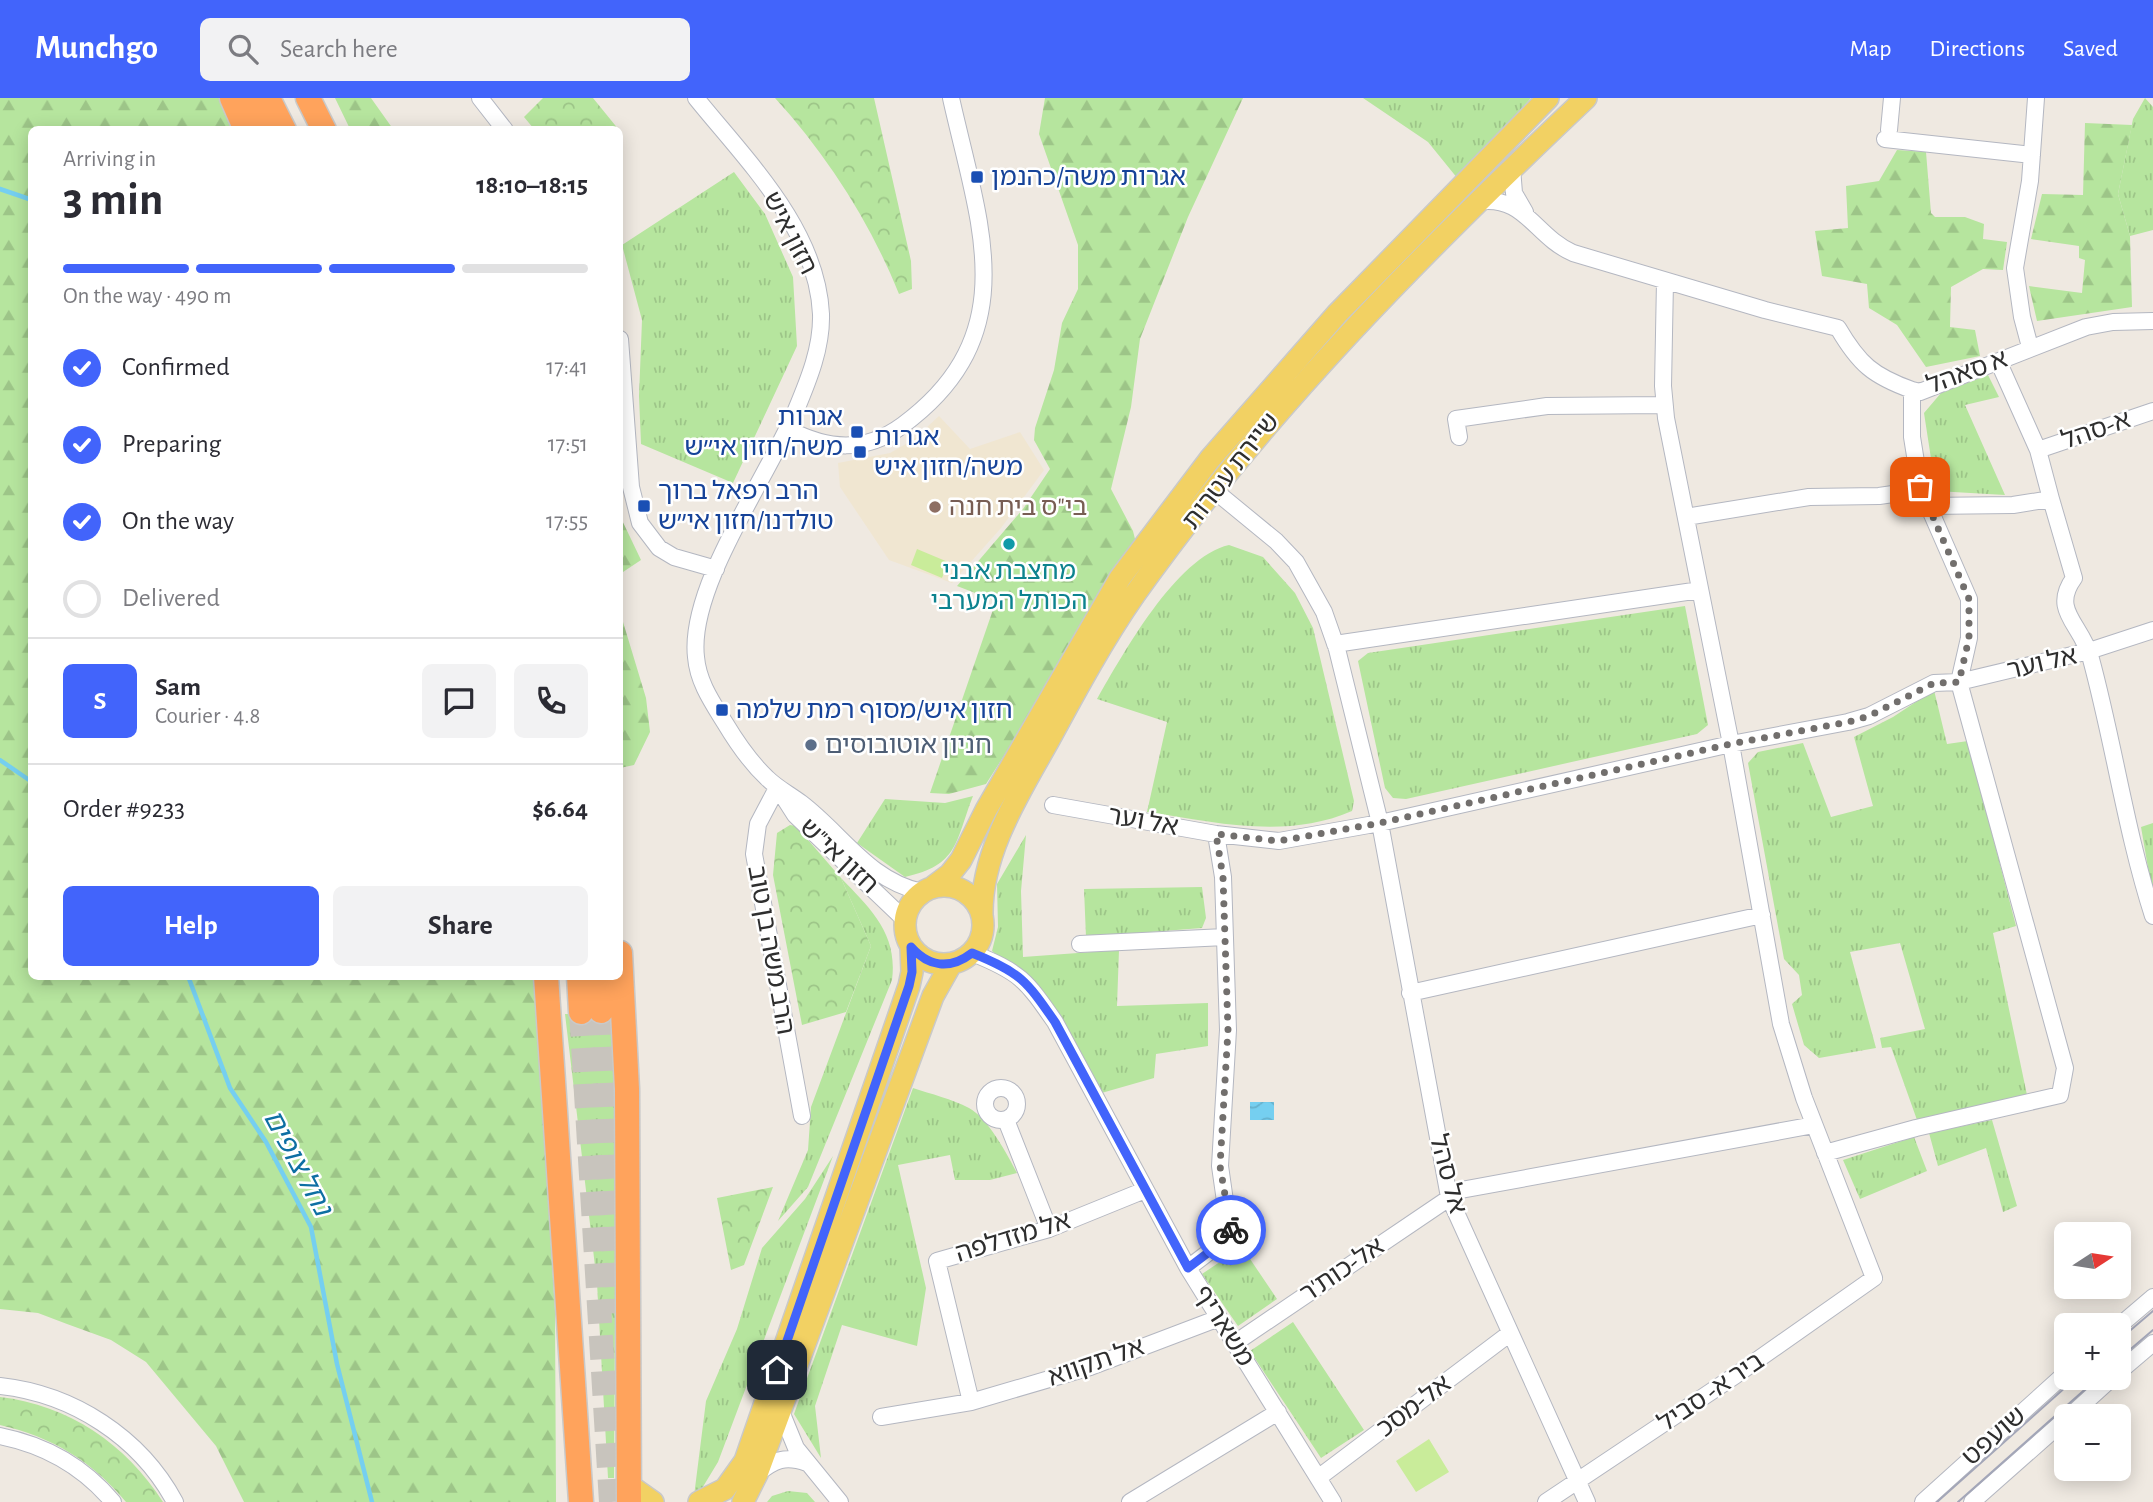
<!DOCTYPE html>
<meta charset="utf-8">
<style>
:root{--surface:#fff;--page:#f2f2f3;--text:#2b2b33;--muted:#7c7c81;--line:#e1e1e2;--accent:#4264fb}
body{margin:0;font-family:"Alegreya Sans","Noto Sans Hebrew",sans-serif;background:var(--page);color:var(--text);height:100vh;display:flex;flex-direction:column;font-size:26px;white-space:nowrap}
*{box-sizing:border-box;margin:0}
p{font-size:23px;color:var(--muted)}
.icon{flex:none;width:38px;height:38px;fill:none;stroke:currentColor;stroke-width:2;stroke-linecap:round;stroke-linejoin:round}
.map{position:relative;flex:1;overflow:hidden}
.side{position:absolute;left:28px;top:28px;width:595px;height:854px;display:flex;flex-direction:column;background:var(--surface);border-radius:10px;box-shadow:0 4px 18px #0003}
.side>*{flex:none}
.needle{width:46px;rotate:78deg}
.controls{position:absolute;left:2054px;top:1124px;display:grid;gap:14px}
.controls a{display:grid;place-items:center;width:77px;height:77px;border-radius:10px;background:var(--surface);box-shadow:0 4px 18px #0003;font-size:35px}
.pin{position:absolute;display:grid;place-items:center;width:60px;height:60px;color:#fff;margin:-30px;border-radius:14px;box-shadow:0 4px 10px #0006}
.courier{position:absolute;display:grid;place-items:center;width:70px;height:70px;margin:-35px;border:5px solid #4264fb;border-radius:50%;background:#fff;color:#222;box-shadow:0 2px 9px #0007}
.headline em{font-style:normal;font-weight:700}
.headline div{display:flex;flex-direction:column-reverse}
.headline{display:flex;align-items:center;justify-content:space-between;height:119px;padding:0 35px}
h1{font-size:46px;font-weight:700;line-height:52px}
.bar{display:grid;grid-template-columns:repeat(4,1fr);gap:10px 7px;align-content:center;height:84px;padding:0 35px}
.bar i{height:9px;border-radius:5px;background:var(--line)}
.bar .on{background:var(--accent)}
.bar p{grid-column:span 4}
.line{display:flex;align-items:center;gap:18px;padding:0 35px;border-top:2px solid var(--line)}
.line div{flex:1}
.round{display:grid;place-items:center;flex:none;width:74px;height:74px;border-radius:10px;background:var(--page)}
ol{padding:0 35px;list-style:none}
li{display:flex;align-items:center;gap:21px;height:77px}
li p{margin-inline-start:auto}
li .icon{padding:7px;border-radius:50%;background:var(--accent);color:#fff;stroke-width:4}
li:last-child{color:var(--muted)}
li i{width:38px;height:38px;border:4px solid var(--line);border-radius:50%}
.button{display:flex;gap:14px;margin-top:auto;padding:14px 35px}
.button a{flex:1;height:80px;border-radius:10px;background:var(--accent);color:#fff;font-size:28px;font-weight:700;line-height:80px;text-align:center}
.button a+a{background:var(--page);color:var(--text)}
header{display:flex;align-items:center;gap:42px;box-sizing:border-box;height:98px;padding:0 35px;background:var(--accent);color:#fff}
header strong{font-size:33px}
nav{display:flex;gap:38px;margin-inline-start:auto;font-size:24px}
.search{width:490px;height:63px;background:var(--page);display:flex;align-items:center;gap:18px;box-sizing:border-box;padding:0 24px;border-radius:10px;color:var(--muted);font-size:26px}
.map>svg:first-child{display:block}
</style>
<header>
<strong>Munchgo</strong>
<div class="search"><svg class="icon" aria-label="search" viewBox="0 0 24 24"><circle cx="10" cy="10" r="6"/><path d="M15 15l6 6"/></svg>Search here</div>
<nav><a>Map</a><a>Directions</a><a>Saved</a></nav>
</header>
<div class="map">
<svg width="2153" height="1404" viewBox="0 0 2153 1404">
<defs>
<pattern id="grass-tufts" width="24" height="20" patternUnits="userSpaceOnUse" patternTransform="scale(1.75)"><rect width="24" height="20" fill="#b6e59e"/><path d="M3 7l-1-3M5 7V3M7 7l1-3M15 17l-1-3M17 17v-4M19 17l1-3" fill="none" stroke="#9dc588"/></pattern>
<pattern id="forest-firs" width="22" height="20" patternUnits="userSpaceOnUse" patternTransform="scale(1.75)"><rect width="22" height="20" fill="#b6e59e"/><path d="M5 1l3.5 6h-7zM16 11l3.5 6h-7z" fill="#9dc588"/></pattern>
<pattern id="park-crowns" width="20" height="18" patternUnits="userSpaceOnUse" patternTransform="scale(1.75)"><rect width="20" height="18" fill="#b6e59e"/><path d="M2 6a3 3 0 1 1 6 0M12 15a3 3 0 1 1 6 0" fill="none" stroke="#9dc588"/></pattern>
<pattern id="water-waves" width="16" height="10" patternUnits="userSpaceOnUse" patternTransform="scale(1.75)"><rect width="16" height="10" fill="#75cff0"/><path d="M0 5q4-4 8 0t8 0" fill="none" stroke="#66b2ce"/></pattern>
</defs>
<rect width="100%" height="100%" fill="#efe9e1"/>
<path fill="#f0e6d1" d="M939,318L970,351L1020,334L1044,372L1001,430L952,485L889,462L840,389L838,365L890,355L913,342Z"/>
<path fill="url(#grass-tufts)" d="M1363,0H1531L1458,81L1428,44Z
M2145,0L2153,9V132L2130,138L2118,96L2133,21Z
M734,74L765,116L793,179L797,248L733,385L641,346L639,298L642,222L622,147Z
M1988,277L1999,299L1965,307L2005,397L1936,393L1924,315L1941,295Z
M1229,447L1263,459L1295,495L1313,530L1354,703L1352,713C1285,742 1215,724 1147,714L1167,624L1097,601C1123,556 1176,459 1229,447Z
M1685,508L1708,627L1697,636L1406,701L1393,700L1385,690L1358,563L1368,555Z
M1934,592L1947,646L1968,643L2016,828L1993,835L2027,997L1917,1022L1891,949L1882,950L1880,940L1925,931L1900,845L1850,854L1876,950L1819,960L1804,947L1792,906L1802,897L1799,877L1784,861L1748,665L1758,654L1803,645L1831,719L1873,708L1854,639L1893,619Z
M973,698C955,744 959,767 905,779L857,745L885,701L945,705Z
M2153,725V787H2151L2141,729Z
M1026,737L1021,793L1023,859L1119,852L1117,908L1208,905V948L1156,956L1154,980L1098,996L1032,886L992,853L998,829L997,786Z
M841,780C871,811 898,836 892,882L808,1089L778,1123L808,1052L811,1009L871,848Z
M1202,789L1206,820L1202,830L1086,839L1084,791Z
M565,916L613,917L616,1053L614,1380H608L597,1185Z
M913,990C931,996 952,1001 969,1010C988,1020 1007,1056 1017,1075L990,1082H955L950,1057L898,1067L926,1190L917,1248L842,1227L815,1308L821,1360L794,1316Z
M1992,1022L2017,1108L2003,1114L1986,1050L1938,1068L1929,1035Z
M1914,1039L1927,1073L1860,1101L1843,1062Z
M833,1058L718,1364L701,1392L694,1398L706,1303L737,1231L762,1150L805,1101Z
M1242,1149L1277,1201L1238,1228L1202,1176Z
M1293,1224L1364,1332L1321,1360L1250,1253Z
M788,1393L807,1395L815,1404H767L772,1398Z"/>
<path fill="url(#forest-firs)" d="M0,0H222L234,31L32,32V878L534,879L555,1213L556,1404H244L216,1348L146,1264L111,1242L67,1226L38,1215L0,1211Z
M335,0H371L393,31H350Z
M1045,0H1243L1188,119L1140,241L1131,309L1111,391L1133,433L1137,449L986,686L949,696L930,695L996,503L957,488L1023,411L1050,371L1034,342L1035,330L1054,272L1062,225L1078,191V147L1039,36Z
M2085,25L2132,27L2118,96L2130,138L2132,209L2037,223L2029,188L2082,195L2085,162L2079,160V148L2031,141L2042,96L2083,97Z
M1897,52L1926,54L1931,115L1935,119H1965L1984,126L1983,141L2007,144L2003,172L1983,171L1951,189L1950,229L1975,232L1980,258L1926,269L1897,227L1869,210L1867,186L1822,178L1815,133L1848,130L1846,88L1879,83Z
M620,418L641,462L620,476Z
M620,514L646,600L650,634L634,667L620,670Z"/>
<path fill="url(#park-crowns)" d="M543,0H593L619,32L534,31L524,19Z
M775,0H874L911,163L912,191L899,196C870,124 827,57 775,0Z
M790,727L796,728L841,780L871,848L846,914L802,927L773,777L777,735Z
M773,1089L744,1167L731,1172L717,1100Z
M0,1299C69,1307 126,1346 163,1404H126C92,1363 52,1339 0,1327Z"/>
<path fill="#c9ec9a" d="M917,451L948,464L942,480L911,467Z
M1429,1341L1449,1374L1416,1394L1396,1363Z"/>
<path fill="url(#water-waves)" d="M1250,1004H1274V1022H1250Z"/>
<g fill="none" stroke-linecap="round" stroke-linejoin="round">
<path stroke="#75cff0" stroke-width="4.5" d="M0,91L32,102
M0,662L32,684
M188,878L230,990L266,1044L311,1129L337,1266L372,1404"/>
<path stroke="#c8c4bd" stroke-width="24" stroke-dasharray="24 12" stroke-linecap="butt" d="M601,913L607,1064L618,1215
M581,914L611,1404"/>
<g stroke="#b4b7c1" stroke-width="18">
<path id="minor" d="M480,0L505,32
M696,0C746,62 817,131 821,216C822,249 809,281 796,312C768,379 688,489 696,559C698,584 712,604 725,625C737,645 750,664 767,680C777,690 789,696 801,705C842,736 869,783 922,794
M1889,32L1892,0
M1885,41L2032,57
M1512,70L1514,95L1525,114
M1477,104C1525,96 1534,138 1573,155L1765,212L1838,230C1859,266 1873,278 1912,292
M620,241L631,389L640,425L659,450L674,459L716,471
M2030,249L2022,219L2015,170L2030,83L2036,0
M788,331C828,352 865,355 903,327C1026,236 979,126 951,0
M1459,339L1456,321L1547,308L1664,307
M2038,352L2153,313
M1215,393L1276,443L1296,464L1324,514L1337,551L1380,725L1449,1099L1587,1404
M2051,401L2074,480C2050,513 2082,526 2091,561C2114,646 2126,734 2153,818
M1927,408L2013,407L2051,401L2038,352L1999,265
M1686,419L1809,399L1879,398L1921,392
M1335,546L1700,492
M777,690L758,726L754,756L802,1018
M779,692L795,717L905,822
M1053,707L1216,736L1279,743L1380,725L1731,646L1848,624L1869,618L1934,585L1959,584L2089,553L2153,532
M1080,846L1225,839
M972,855C1020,874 1026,882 1055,924L1188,1170L1333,1404
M1410,895L1762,817
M985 1006a16 16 0 1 1 32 0a16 16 0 1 1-32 0Z
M1006,1022L1049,1131
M1825,1055L1916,1030L2060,997L2065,970L1959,584L1969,540V501L1920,389L1912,339V292L1920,294L2086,229L2113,224L2153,223
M1188,1170L1230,1138L1220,1068L1228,932L1223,779L1216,736
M2119,1228L2153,1199
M1235,1245L1461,1092L1814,1027
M2119,1274L2153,1245
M0,1288C73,1296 140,1339 175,1404
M971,1304L937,1163L1049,1131L1145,1092
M780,1311L796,1350L840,1404
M2070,1318L2113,1279
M881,1319L971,1304L1090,1269L1219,1220
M0,1338C45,1347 83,1368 113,1404
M757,1376C774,1362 785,1357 807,1365
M1318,1380L1509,1236
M1130,1404L1278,1314
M1546,1404L1736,1277L1874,1180L1804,1000L1781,926L1731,646L1666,320L1663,288L1665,183
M1923,1404L2067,1274
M1972,1404L2067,1320"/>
</g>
<g stroke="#c9c9c9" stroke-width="24">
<path id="major" d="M905 827a39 39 0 1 1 78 0a39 39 0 1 1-78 0Z
M934,788L950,776L961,762L986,712L1120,480L1210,361L1337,216L1548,0
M982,817C981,754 1019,696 1049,642C1076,592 1103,542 1135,496C1265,313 1423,154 1586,0
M629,1387L653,1404
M699,1404L725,1391L745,1363L909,888L912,874L911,849
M743,1404L757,1376L933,898L951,866"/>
</g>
<g stroke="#c9c9c9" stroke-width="27">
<path id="highway" d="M232,0L246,32
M251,0L265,32
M268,0L284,32
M308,0L324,32
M620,855L627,991L629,1404
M546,878L581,1404
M579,878L581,914
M599,878L601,913"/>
</g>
<use href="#minor" stroke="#fff" stroke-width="16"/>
<use href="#major" stroke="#f2d163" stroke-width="21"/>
<use href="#highway" stroke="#ffa35c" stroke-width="24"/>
<path stroke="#a3a6b8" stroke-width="2" d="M2119,1242L2153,1213
M2119,1261L2153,1232
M1937,1404L2077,1279
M1958,1404L2099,1279"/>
</g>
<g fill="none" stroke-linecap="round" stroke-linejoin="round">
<path stroke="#726f6d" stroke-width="7" stroke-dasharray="0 12.6" d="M1231,1132L1220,1068L1228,932L1223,779L1216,736L1279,743L1380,725L1731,646L1848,624L1869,618L1934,585L1959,584L1969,540V501L1920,389"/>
<path stroke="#4264fb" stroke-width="9" d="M777,1272L909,888L912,874L911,849C929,869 950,872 972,855C1020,874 1026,882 1055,924L1188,1170L1230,1138L1231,1132"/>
</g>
<g fill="#1a4fb4" stroke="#fff" stroke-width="2.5">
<rect x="970" y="72" width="14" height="14" rx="3.5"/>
<rect x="850" y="327" width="14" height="14" rx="3.5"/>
<rect x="853" y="347" width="14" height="14" rx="3.5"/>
<rect x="637" y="401" width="14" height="14" rx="3.5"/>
<rect x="715" y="605" width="14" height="14" rx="3.5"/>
</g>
<circle fill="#8d6e63" stroke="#fff" stroke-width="2.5" cx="935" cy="409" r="7"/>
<circle fill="#0f9aa8" stroke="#fff" stroke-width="2.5" cx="1009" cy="446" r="7"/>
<circle fill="#5c6f8a" stroke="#fff" stroke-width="2.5" cx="811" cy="647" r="7"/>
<g text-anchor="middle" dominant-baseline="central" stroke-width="5" stroke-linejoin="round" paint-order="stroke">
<g font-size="26" fill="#164399" stroke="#fff" text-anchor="start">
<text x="991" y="79">אגרות משה/כהנמן</text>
<text x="843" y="319" text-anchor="end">אגרות<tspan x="843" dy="30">משה/חזון אי״ש</tspan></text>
<text x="874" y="339">אגרות<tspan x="874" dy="30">משה/חזון איש</tspan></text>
<text x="658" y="393">הרב רפאל ברוך<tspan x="658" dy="30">טולדנו/חזון אי״ש</tspan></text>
<text x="736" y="612">חזון איש/מסוף רמת שלמה</text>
</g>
<g font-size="26" fill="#2e2e2e" stroke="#fff">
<text transform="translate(790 135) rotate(63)">חזון איש</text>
<text transform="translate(1967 274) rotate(-20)">א סאהל</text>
<text transform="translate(2096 332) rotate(-19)">א-סהל</text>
<text transform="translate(1231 373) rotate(-52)">שיירת עטרות</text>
<text transform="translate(2042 565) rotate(-13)">אל וער</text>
<text transform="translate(1143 723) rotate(10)">אל וער</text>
<text transform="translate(839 758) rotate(43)">חזון אי"ש</text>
<text transform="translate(771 852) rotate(80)">הרב משה בן טוב</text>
<text transform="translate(1448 1076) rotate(75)">אל סהל</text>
<text transform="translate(1013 1139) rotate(-17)">אל מזדלפה</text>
<text transform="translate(1342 1172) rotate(-34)">אל-כות'ר</text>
<text transform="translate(1224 1228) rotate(58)">משאריף</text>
<text transform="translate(1096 1264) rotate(-19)">אל תקווא</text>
<text transform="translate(1711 1294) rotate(-34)">ביר א- סביל</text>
<text transform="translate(1414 1308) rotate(-37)">אל-מסכ</text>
<text transform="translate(1994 1338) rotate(-41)">שועפט</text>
</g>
<g font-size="26" fill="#785e54" stroke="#fff" text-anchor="start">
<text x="949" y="409">בי"ס בית חנה</text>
</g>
<g font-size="26" fill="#0d838f" stroke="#fff">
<text x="1009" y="473">מחצבת אבני<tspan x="1009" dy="30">הכותל המערבי</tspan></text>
</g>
<g font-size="26" fill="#4e5e75" stroke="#fff" text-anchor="start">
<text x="825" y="647">חניון אוטובוסים</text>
</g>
<g font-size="28" font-style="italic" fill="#0d6fa3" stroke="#fff">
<text transform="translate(297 1065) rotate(62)">נחל צופים</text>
</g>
</g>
</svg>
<div class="controls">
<a><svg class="needle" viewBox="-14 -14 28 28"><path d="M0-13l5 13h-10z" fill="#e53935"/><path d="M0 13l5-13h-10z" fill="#7c7c81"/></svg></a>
<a>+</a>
<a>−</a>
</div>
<div class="pin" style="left:1920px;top:389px;background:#ea580c"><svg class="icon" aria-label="bag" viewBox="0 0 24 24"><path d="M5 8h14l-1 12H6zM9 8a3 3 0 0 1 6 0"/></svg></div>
<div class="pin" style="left:777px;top:1272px;background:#1f2937"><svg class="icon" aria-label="home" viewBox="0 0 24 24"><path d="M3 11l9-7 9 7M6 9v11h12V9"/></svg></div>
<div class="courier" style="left:1231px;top:1132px"><svg class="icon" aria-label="bike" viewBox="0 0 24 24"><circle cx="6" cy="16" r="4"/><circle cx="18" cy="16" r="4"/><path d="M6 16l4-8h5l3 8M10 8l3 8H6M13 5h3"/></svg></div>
<section class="side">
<div class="headline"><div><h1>3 min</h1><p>Arriving in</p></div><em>18:10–18:15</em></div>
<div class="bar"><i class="on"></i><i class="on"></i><i class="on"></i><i></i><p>On the way · 490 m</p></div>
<ol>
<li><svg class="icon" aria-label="check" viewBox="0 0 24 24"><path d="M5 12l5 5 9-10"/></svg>Confirmed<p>17:41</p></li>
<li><svg class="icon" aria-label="check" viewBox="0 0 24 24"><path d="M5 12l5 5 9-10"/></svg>Preparing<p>17:51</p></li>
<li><svg class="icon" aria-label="check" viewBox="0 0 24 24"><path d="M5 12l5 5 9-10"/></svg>On the way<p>17:55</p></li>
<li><i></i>Delivered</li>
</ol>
<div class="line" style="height:126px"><b class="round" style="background:var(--accent);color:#fff">S</b><div><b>Sam</b><p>Courier · 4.8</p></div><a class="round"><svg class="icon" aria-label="chat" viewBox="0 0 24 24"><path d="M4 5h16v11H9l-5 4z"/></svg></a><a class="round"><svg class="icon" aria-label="phone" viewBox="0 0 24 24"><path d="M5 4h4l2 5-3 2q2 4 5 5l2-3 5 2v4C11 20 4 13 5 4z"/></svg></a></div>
<div class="line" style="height:91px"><div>Order #9233</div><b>$6.64</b></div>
<div class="button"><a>Help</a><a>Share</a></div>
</section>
</div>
